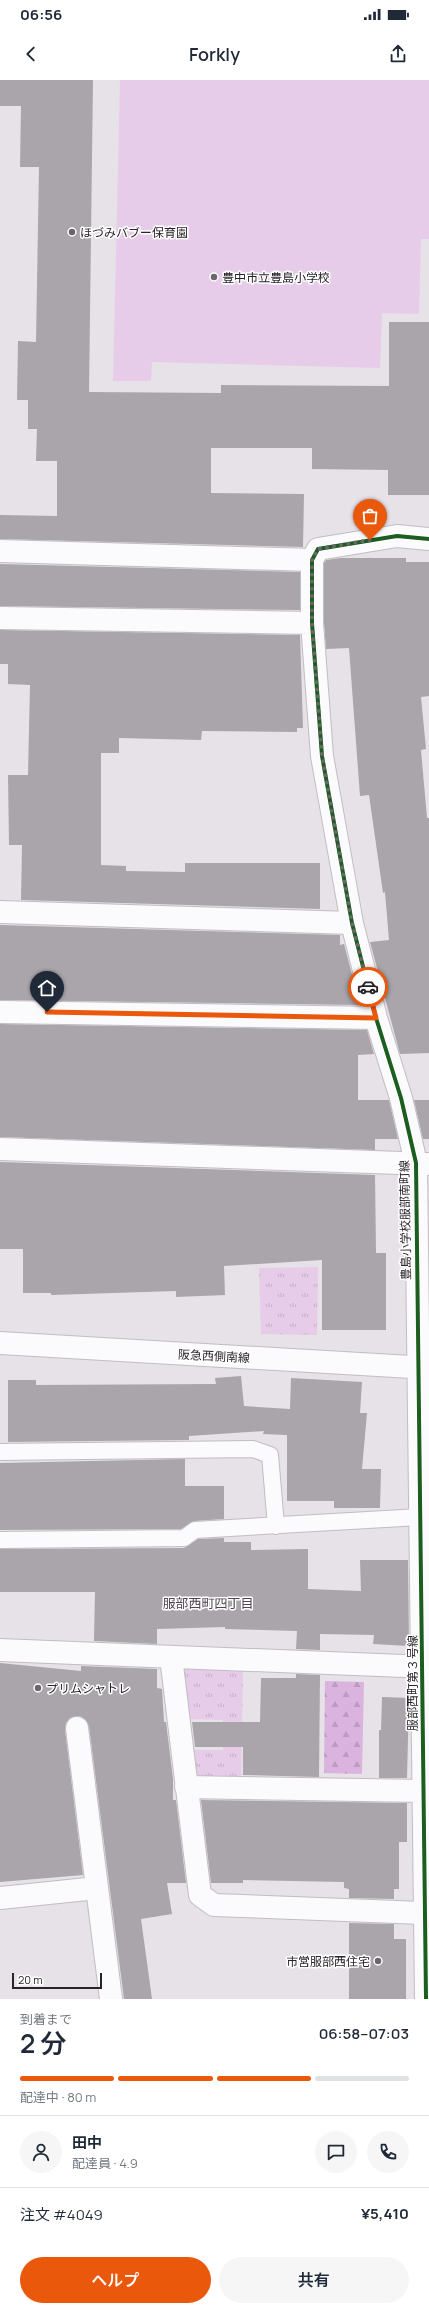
<!DOCTYPE html>
<html lang="ja">
<meta charset="utf-8">
<style>
:root{--surface:#fff;--page:#f6f6f7;--text:#1f2937;--muted:#747a83;--line:#e0e1e3;--accent:#ea580c}
body{margin:0;font-family:Manrope,"Noto Sans JP",sans-serif;background:var(--page);color:var(--text);height:100vh;display:flex;flex-direction:column;font-size:15px;white-space:nowrap}
*{box-sizing:border-box;margin:0}
p{font-size:13px;color:var(--muted)}
.icon{flex:none;width:22px;height:22px;fill:none;stroke:currentColor;stroke-width:2;stroke-linecap:round;stroke-linejoin:round}
.map{position:relative;height:1919px;overflow:hidden}
.drawer{display:flex;flex-direction:column;background:var(--surface);flex:1}
.drawer>*{flex:none}
.scale{position:absolute;left:12px;bottom:10px;width:90px;box-sizing:border-box;padding-left:4px;border:2px solid #292429;border-top:0;font-size:11px;line-height:14px;white-space:nowrap;color:#292429;-webkit-text-stroke:3px #fff;paint-order:stroke}
.pin{position:absolute;display:grid;place-items:center;width:34px;height:34px;color:#fff;margin:-41px -17px;border-radius:50% 50% 50% 0;rotate:-45deg;box-shadow:0 0 4px #0007}
.pin .icon{rotate:45deg}
.courier{position:absolute;display:grid;place-items:center;width:40px;height:40px;margin:-20px;border:3px solid #ea580c;border-radius:50%;background:#fff;color:#222;box-shadow:0 1px 5px #0007}
.overview em{font-style:normal;font-weight:600}
.overview div{display:flex;flex-direction:column-reverse}
.overview{display:flex;align-items:center;justify-content:space-between;height:68px;padding:0 20px}
h1{font-size:26px;font-weight:600;line-height:30px}
.bar{display:grid;grid-template-columns:repeat(4,1fr);gap:6px 4px;align-content:center;height:48px;padding:0 20px}
.bar i{height:5px;border-radius:3px;background:var(--line)}
.bar .selected{background:var(--accent)}
.bar p{grid-column:span 4}
.line{display:flex;align-items:center;gap:10px;padding:0 20px;border-top:1px solid var(--line)}
.line div{flex:1}
.round{display:grid;place-items:center;flex:none;width:42px;height:42px;border-radius:21px;background:var(--page)}
.button{display:flex;gap:8px;margin-top:auto;padding:8px 20px}
.button a{flex:1;height:46px;border-radius:24px;background:var(--accent);color:#fff;font-size:16px;font-weight:600;line-height:46px;text-align:center}
.button a+a{background:var(--page);color:var(--text)}
.status{display:flex;justify-content:space-between;align-items:center;height:28px;padding:0 20px;background:var(--surface);direction:ltr}
.status svg{height:11px;fill:currentColor}
header{display:flex;justify-content:space-between;align-items:center;height:52px;padding:0 20px;background:var(--surface);font-size:18px;font-weight:600}
.map>svg:first-child{display:block}
</style>
<div class="status"><b>06:56</b><svg viewBox="0 0 49 12"><path d="M0 12V9h3v3zM5 12V6h3v6zM10 12V3h3v9zM15 12V0h3v12zM26 1h20v11H26zM47 4h2v5h-2z"/></svg></div>
<header><svg class="icon" aria-label="back" viewBox="0 0 24 24"><path d="M15 5l-7 7 7 7"/></svg>Forkly<svg class="icon" aria-label="share" viewBox="0 0 24 24"><path d="M12 15V3M7 8l5-5 5 5M5 13v7h14v-7"/></svg></header>
<div class="map">
<svg width="429" height="1919" viewBox="0 0 429 1919">
<defs>
<pattern id="grass-tufts" width="24" height="20" patternUnits="userSpaceOnUse"><rect width="24" height="20" fill="#e6cce9"/><path d="M3 7l-1-3M5 7V3M7 7l1-3M15 17l-1-3M17 17v-4M19 17l1-3" fill="none" stroke="#c5afc8"/></pattern>
<pattern id="forest-firs" width="22" height="20" patternUnits="userSpaceOnUse"><rect width="22" height="20" fill="#dab4df"/><path d="M5 1l3.5 6h-7zM16 11l3.5 6h-7z" fill="#bb9bbf"/></pattern>
</defs>
<rect width="100%" height="100%" fill="#e7e1e8"/>
<path fill="url(#grass-tufts)" d="M318,1187L317,1255L261,1254L259,1188Z
M184,1589L243,1591L241,1696H196L192,1670H223V1640L190,1639Z"/>
<path fill="url(#forest-firs)" d="M325,1601L364,1602L362,1694L324,1693Z"/>
<path fill="#e6cce9" d="M120,0H429V159H421L419,234L382,233L380,288L152,282L151,301H113Z"/>
<path fill="#a9a5aa" d="M0,0H93L89,312L221,313V305L389,306V242H429V415H388V390L312,389V368H211V413L304,414L303,467L0,459V435L57,436V381H36L37,349H28V320H17L18,261L36,262L39,87H20L21,26H0Z
M341,478H406V482H429V616L421,617L426,669L421,670L427,738H429V973L400,974L370,862L389,860L385,812L383,813L369,715L360,716L349,568L326,569L324,543V483L326,480Z
M0,484L300,492V530L0,526Z
M0,550L300,555L303,648H297V652L202,651L201,660L119,658V673H101V785L126,786V791L185,792V783H320V829L21,820L22,765H9L8,695H28L30,605L8,604V584H0Z
M0,845L340,855V865L344,864L360,925L0,920Z
M0,944L367,950L374,974L358,975V1020H389L398,1059H375V1070L0,1057Z
M414,1020H429V1059H423Z
M0,1082L375,1095L376,1173H386V1250H322V1180L224,1186L225,1215L176,1217V1211L51,1215V1213H23V1169H0Z
M241,1296L244,1326L290,1329L291,1298L362,1302L360,1333H367L362,1389H381L380,1428H334V1421H287V1355L263,1354L264,1351L189,1356V1360L8,1362V1300H36V1305L216,1304L215,1298Z
M185,1379V1406H224V1439L194,1441L181,1449L0,1450V1383Z
M224,1458V1462H251V1470L308,1469V1509L361,1511L360,1480H408L409,1566L373,1564L374,1555L320,1554V1570L296,1569L297,1551L225,1549V1547L157,1549V1564L94,1561L95,1512H0V1469L184,1468L198,1459Z
M0,1583L81,1591V1586L157,1589V1608L162,1609L164,1642H166L173,1699V1720H176L186,1803H167L172,1834L141,1839L152,1919H124L89,1646L82,1637L76,1636L70,1638L66,1643L65,1650L83,1795L0,1802Z
M296,1594L320,1595L319,1697L243,1695V1667H195L192,1642H260L261,1598H296Z
M382,1617L409,1618L407,1698H379V1650H381Z
M201,1720L407,1723V1762H399V1809H394V1819L349,1818V1809L344,1808V1802L243,1800V1803H211Z
M349,1843L394,1844V1859H406V1919H349Z"/>
<g fill="none" stroke-linecap="round" stroke-linejoin="round">
<g stroke="#c2bdc2" stroke-width="18">
<path id="service" d="M0,1372L253,1369L270,1375L276,1446
M0,1460L184,1458L195,1450L420,1437"/>
</g>
<g stroke="#c2bdc2" stroke-width="24">
<path id="minor" d="M0,471L312,480
M0,538L312,543
M0,832L352,843
M0,932L376,938
M0,1069L429,1084
M0,1570L429,1587
M171,1577L200,1815L214,1825L423,1833
M77,1648L111,1919
M186,1707L423,1711
M0,1818L97,1808
M426,1919L416,1083L401,1018L376,938L352,843L322,676L312,543V480L318,469L397,456L429,459"/>
</g>
<g stroke="#c2bdc2" stroke-width="24">
<path id="tertiary" d="M0,1263L429,1288"/>
</g>
<use href="#service" stroke="#fbfafc" stroke-width="16"/>
<use href="#minor" stroke="#fbfafc" stroke-width="22"/>
<use href="#tertiary" stroke="#fbfafc" stroke-width="22"/>
<g stroke="#fff" stroke-width="6">
<path id="cycleway" d="M426,1919L416,1083L401,1018L376,938L352,843L322,676L312,543V480L318,469L397,456L429,459"/>
</g>
<use href="#cycleway" stroke="#1b5e20" stroke-width="4"/>
</g>
<g fill="none" stroke-linecap="round" stroke-linejoin="round">
<path stroke="#6c666c" stroke-width="4" stroke-dasharray="0 7.2" d="M368,907L352,843L322,676L312,543V480L318,469L370,460"/>
<path stroke="#ea580c" stroke-width="5" d="M47,932L376,938L368,907"/>
</g>
<g fill="#6c666c" stroke="#fff" stroke-width="1.5">
<circle cx="72" cy="152" r="4"/>
<circle cx="214" cy="197" r="4"/>
<circle cx="38" cy="1608" r="4"/>
<circle cx="378" cy="1881" r="4"/>
</g>
<g text-anchor="middle" dominant-baseline="central" stroke-width="3" stroke-linejoin="round" paint-order="stroke">
<g font-size="12" fill="#292429" stroke="#fff" text-anchor="start">
<text x="80" y="152">ほづみバブー保育園</text>
<text x="222" y="197">豊中市立豊島小学校</text>
<text x="46" y="1608">プリムシャトレ</text>
<text x="370" y="1881" text-anchor="end">市営服部西住宅</text>
</g>
<g font-size="12" fill="#292429" stroke="#fff">
<text transform="translate(405 1140) rotate(-91)">豊島小学校服部南町線</text>
<text transform="translate(214 1276) rotate(3)">阪急西側南線</text>
<text transform="translate(412 1603) rotate(-90)">服部西町第３号線</text>
</g>
<g font-size="13" fill="#4e454f" stroke="#fff">
<text x="208" y="1523">服部西町四丁目</text>
</g>
</g>
</svg>
<div class="scale">20 m</div>
<div class="pin" style="left:370px;top:460px;background:#ea580c"><svg class="icon" aria-label="bag" viewBox="0 0 24 24"><path d="M5 8h14l-1 12H6zM9 8a3 3 0 0 1 6 0"/></svg></div>
<div class="pin" style="left:47px;top:932px;background:#1f2937"><svg class="icon" aria-label="home" viewBox="0 0 24 24"><path d="M3 11l9-7 9 7M6 9v11h12V9"/></svg></div>
<div class="courier" style="left:368px;top:907px"><svg class="icon" aria-label="car" viewBox="0 0 24 24"><path d="M5 17H2v-5l4-1 3-4h7l3 4 3 1v5h-3M9 17h6M6 11h13"/><circle cx="7" cy="17" r="2"/><circle cx="17" cy="17" r="2"/></svg></div>
</div>
<section class="drawer">
<div class="overview"><div><h1>2 分</h1><p>到着まで</p></div><em>06:58–07:03</em></div>
<div class="bar"><i class="selected"></i><i class="selected"></i><i class="selected"></i><i></i><p>配達中 · 80 m</p></div>
<div class="line" style="height:72px"><a class="round"><svg class="icon" aria-label="person" viewBox="0 0 24 24"><circle cx="12" cy="8" r="4"/><path d="M4 21q1-7 8-7t8 7"/></svg></a><div><b>田中</b><p>配達員 · 4.9</p></div><a class="round"><svg class="icon" aria-label="chat" viewBox="0 0 24 24"><path d="M4 5h16v11H9l-5 4z"/></svg></a><a class="round"><svg class="icon" aria-label="phone" viewBox="0 0 24 24"><path d="M5 4h4l2 5-3 2q2 4 5 5l2-3 5 2v4C11 20 4 13 5 4z"/></svg></a></div>
<div class="line" style="height:52px"><div>注文 #4049</div><b>¥5,410</b></div>
<div class="button"><a>ヘルプ</a><a>共有</a></div>
</section>
